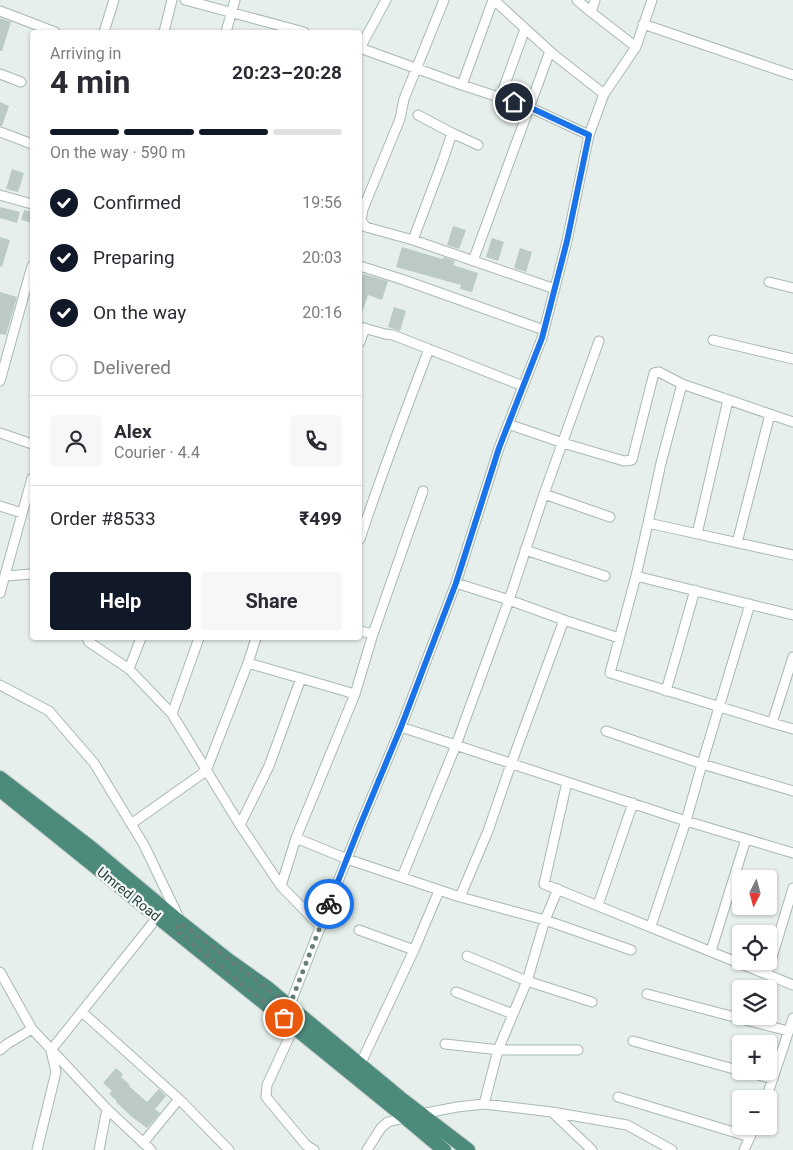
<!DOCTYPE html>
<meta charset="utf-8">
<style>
:root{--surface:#fff;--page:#f7f7f7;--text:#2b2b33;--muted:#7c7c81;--line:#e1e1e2;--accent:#111827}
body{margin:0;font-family:Roboto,sans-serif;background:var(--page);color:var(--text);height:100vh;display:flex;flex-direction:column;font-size:19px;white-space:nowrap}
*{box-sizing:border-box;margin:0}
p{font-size:16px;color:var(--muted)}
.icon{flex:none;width:28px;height:28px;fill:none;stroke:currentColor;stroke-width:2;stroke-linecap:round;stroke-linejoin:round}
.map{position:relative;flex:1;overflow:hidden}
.panel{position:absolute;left:30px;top:30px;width:332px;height:610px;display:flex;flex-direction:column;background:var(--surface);border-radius:5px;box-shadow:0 1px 4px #0004}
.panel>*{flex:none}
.needle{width:32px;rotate:186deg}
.tools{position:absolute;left:732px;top:870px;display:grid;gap:10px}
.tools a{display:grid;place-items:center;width:45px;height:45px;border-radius:5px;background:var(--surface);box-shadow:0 1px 4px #0004;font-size:25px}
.pin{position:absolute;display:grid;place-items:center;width:42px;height:42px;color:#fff;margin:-21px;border:2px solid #fff;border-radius:50%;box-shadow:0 1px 5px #0007}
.courier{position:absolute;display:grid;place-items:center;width:50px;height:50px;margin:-25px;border:4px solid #1a73e8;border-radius:50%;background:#fff;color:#222;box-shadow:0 1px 6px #0007}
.head em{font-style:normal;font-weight:700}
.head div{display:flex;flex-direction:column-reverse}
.head{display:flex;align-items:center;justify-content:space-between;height:85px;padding:0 20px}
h1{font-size:32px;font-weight:700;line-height:38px}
.bar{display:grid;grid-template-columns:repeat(4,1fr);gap:8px 5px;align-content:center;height:60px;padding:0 20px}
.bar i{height:6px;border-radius:4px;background:var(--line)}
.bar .selected{background:var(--accent)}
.bar p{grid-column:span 4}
.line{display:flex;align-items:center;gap:12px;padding:0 20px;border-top:1px solid var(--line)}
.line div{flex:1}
.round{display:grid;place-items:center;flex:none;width:52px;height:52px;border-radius:5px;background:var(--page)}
ol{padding:0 20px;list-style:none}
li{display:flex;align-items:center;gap:15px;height:55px}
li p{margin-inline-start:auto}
li .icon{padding:5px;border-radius:50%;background:var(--accent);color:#fff;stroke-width:4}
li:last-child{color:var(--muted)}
li i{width:28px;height:28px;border:2px solid var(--line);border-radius:50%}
.cta{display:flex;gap:10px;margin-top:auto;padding:10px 20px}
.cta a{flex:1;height:58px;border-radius:5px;background:var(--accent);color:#fff;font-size:20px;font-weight:700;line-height:58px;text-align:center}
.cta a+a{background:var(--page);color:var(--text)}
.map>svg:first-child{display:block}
</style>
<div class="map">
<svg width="793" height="1150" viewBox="0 0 793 1150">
<rect width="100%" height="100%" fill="#e6efeb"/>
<path fill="#bbcac4" d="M0,18L11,22L2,51H0Z
M0,102L9,106L2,126H0Z
M12,169L24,173L18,192L6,189Z
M0,207L20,212L17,223L0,218Z
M24,210L32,212V223L21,220Z
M453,226L466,230L459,249L447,245Z
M0,237L10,240L2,267L0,266Z
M492,238L504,242L498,261L486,257Z
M402,247L442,259L444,257L455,261L453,265L478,273L472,292L460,289L461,285L396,267Z
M520,248L532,252L526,272L514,268Z
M363,274L388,281L382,300L368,295L362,313H360V283Z
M0,292L17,297L6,335L0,334Z
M394,307L406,311L400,331L388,327Z
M116,1068L123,1074L121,1077L130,1085L129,1086L147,1102L159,1089L166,1096L155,1109L160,1113L147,1128L132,1117L116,1102L117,1101L109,1094L112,1091L103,1083Z"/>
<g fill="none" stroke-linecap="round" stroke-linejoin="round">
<g stroke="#a8b8b2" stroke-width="11">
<path id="minor" d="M185,0L304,32
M444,0L404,99L400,119L363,209L361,221L366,227L413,240L555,289
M494,0L553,54L604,94
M577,0L591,12L636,47L652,0
M0,11L55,32
M591,12L595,0
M643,24L793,75
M104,32L114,0
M164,32L172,0
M226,32L235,0
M360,48L462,85L529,107L589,135
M360,48L386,0
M0,74L21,82
M462,85L493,0
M500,98L525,29
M0,132L32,144
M452,133L478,145
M0,195L32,204
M413,240L443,160L452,133L418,115
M473,261L550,51
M360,266L401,279L544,330
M769,282L793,288
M360,327L385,334L393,335L523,386
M713,340L793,359
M360,342L365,328
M0,381L32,266
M508,424L563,443L624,461L632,460L654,373L659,372L682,384
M0,433L32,444
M544,494L610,517
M0,506L22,513
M648,523L793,555
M697,534L728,400
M360,539C381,475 405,412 429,349
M737,543L770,414
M525,550L605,576
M5,576L32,574
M636,576L793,615
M456,583L499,448L542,338L567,241L589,135L604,94L636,47
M0,593L32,478
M564,620L619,638
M360,631L373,634L423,491
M87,638L89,642L129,669L141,638
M793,657L772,723L793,729
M248,663L256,638
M129,669L172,714L240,825L281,886L321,927
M0,685L49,711L94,763L144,845L179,918
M666,691L695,590
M355,694L373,634
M172,714L199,638
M772,723L610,673L636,576L648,523L661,463L682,384L793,422
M401,727L567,782
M606,731L702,764L793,791
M131,824L206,771L248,663L355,694L296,838L281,886
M240,825L269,766L301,678
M296,838L347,859L460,897L488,831L511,764L564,620L509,600L544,494L599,341
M793,853L686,821L567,782L544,884L793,985
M460,897L545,920L631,950
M598,905L633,803
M651,926L686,821L702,764L750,604
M359,930L414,950
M711,951L746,839
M467,956L527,981L592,1002
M0,972L32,1029
M767,974L793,888
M456,992L513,1014
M647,994L788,1031
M289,1007L359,828L401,727L456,583L509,600L456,745L402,877
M82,1012L179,1099L143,1143
M294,1027L267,1085L266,1097L306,1145L314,1150
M633,1041L741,1071
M445,1044L500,1050H578
M0,1050L7,1044L32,1029L107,1109
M51,1050L160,914
M360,1065L414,950L439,891
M744,1071L773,1079
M618,1097L750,1137
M179,1099L229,1150
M766,1099L793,1018
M484,1104L498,1050L527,981L545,920L558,889
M552,1112L592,1150
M37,1150L56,1072L51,1051
M99,1150L107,1109L151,1150
M367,1150L381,1128L388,1122L421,1114L457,1107L484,1104L552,1112L627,1125L672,1150
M744,1150L755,1126"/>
</g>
<g stroke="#c2cac8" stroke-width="16">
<path id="trunk" d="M0,778L90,847L181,923L228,960L266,987L400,1098L468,1150
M4,793L283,1018L406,1118L444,1150"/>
</g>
<use href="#minor" stroke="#fff" stroke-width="9"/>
<use href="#trunk" stroke="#4c8a7c" stroke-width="14"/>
</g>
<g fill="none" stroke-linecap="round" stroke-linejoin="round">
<path stroke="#687f78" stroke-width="5" stroke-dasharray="0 9" d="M284,1018L175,930L181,923C217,951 254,977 289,1007L329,904"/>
<path stroke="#1a73e8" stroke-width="6" d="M329,904L359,828L401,727L456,583L499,448L542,338L567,241L589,135L529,107L514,102"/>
</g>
<g text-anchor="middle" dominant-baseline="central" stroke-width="4.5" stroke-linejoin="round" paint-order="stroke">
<g font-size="14" fill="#24423a" stroke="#f7fbf9">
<text transform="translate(129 894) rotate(39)">Umred Road</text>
</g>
</g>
</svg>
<div class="tools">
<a><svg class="needle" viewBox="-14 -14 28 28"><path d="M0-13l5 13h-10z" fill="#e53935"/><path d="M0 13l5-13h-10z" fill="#7c7c81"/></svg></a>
<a><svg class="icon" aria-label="locate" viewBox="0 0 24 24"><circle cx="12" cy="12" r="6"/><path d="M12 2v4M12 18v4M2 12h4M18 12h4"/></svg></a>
<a><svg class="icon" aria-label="layers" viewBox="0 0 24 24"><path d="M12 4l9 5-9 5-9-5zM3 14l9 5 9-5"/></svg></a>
<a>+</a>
<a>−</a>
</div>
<div class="pin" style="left:284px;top:1018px;background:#ea580c"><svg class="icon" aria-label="bag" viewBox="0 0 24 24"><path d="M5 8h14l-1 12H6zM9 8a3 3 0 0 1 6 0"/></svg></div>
<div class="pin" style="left:514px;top:102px;background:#1f2937"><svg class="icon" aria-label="home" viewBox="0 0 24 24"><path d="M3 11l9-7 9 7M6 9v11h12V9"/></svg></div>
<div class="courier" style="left:329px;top:904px"><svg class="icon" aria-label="bike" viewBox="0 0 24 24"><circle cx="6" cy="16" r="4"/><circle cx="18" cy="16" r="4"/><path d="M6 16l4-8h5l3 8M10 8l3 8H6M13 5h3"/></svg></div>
<section class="panel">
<div class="head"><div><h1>4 min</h1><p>Arriving in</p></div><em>20:23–20:28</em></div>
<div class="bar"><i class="selected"></i><i class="selected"></i><i class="selected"></i><i></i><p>On the way · 590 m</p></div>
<ol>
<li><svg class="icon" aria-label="check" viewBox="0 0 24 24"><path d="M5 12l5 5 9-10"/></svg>Confirmed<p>19:56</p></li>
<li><svg class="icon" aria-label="check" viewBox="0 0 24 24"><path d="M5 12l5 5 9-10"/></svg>Preparing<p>20:03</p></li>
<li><svg class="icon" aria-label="check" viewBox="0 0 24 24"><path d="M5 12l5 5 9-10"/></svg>On the way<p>20:16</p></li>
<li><i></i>Delivered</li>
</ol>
<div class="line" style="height:90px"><a class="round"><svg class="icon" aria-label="person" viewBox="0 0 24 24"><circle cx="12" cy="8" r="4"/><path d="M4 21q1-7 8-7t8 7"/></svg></a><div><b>Alex</b><p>Courier · 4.4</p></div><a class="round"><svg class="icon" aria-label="phone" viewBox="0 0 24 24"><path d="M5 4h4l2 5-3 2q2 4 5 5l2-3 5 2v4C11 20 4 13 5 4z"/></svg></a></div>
<div class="line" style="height:65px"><div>Order #8533</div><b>₹499</b></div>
<div class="cta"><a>Help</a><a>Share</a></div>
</section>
</div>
